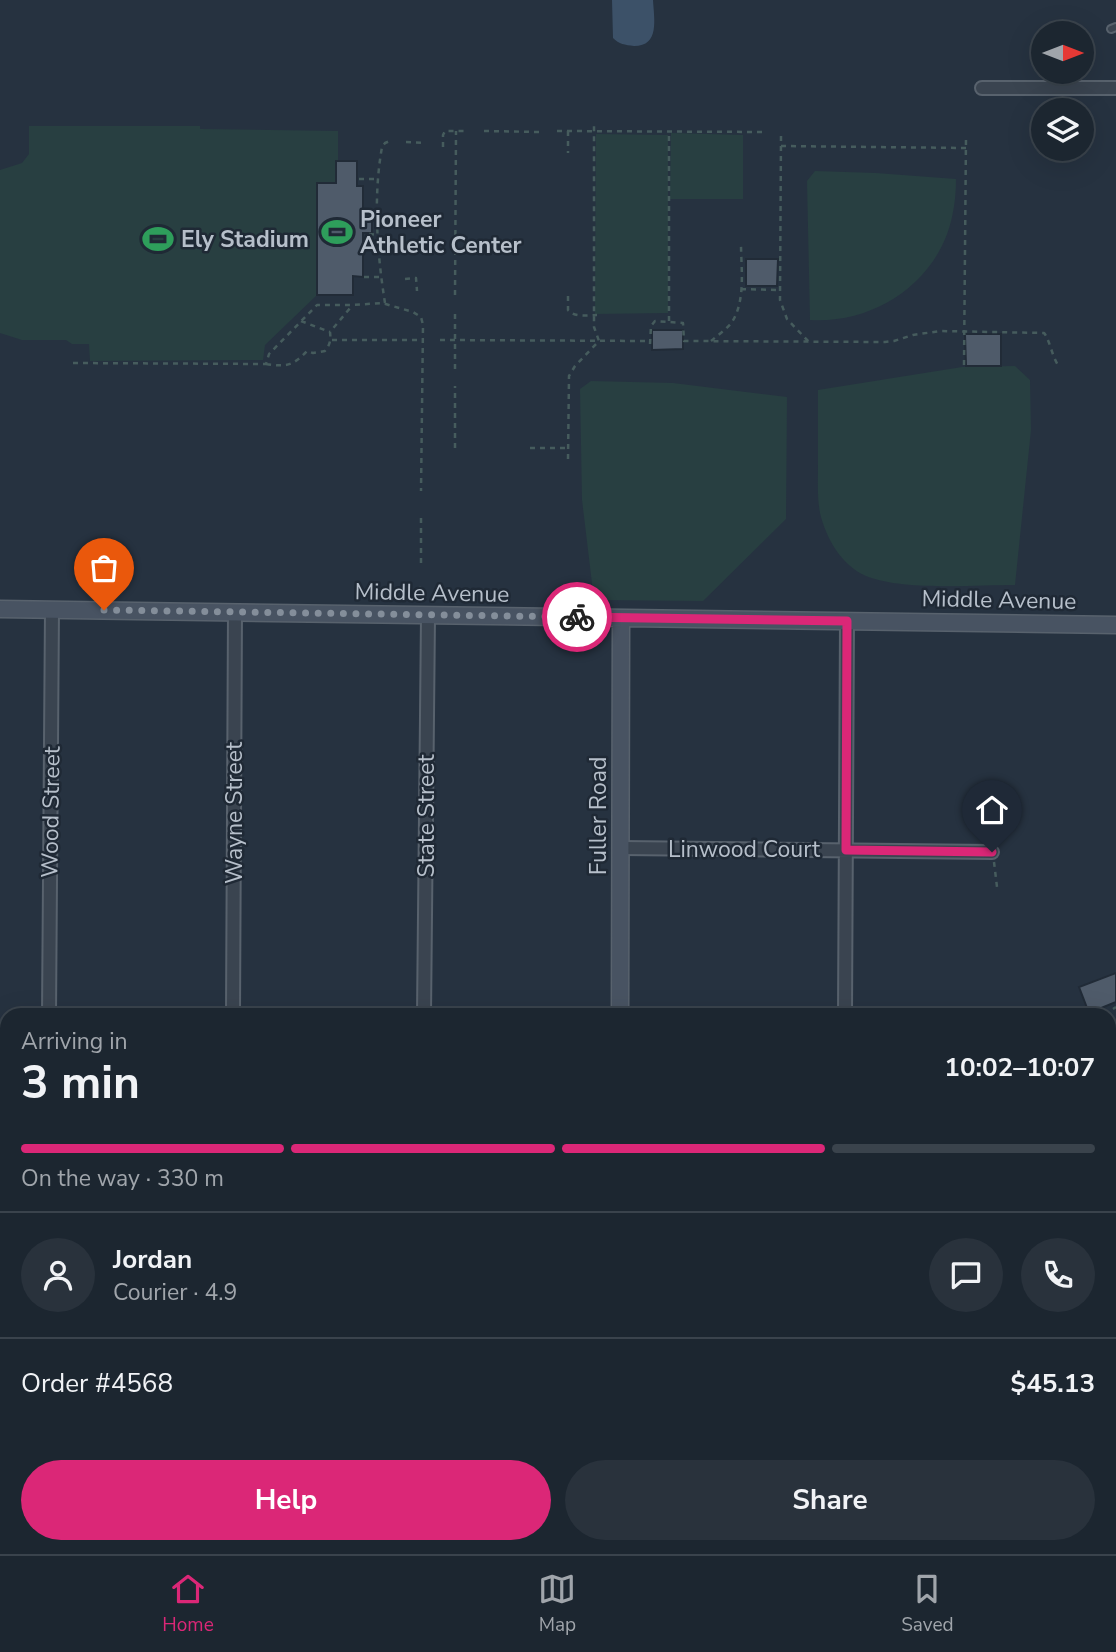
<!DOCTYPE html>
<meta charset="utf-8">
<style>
:root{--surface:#1c2630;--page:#29323c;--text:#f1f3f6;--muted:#a0a5ab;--line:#3a434c;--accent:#db2777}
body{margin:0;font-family:"Nunito Sans",sans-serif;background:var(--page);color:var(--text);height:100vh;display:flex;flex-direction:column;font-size:26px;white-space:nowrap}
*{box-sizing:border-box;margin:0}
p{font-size:23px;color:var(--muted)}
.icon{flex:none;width:38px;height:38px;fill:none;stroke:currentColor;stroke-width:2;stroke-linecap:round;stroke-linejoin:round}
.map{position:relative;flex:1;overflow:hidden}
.panel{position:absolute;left:0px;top:1008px;width:1116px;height:546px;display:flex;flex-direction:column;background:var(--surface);border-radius:21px 21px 0 0;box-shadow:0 7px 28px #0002,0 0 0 2px var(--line)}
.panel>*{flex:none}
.needle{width:46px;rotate:90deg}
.buttons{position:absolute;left:1031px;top:21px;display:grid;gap:14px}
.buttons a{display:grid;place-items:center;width:63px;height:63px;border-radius:50%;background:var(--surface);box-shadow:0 7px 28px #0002,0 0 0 2px var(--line);font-size:35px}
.pin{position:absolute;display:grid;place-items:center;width:60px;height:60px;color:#fff;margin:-72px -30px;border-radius:50% 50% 50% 0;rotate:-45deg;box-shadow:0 0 7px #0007}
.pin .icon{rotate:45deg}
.courier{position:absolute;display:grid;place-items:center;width:70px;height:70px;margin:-35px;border:5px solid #db2777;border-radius:50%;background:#fff;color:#222;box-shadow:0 2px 9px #0007}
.headline em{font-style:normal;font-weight:700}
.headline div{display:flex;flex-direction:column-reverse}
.headline{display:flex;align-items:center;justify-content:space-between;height:119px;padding:0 21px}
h1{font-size:46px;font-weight:700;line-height:52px}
.bar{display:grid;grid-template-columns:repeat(4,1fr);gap:10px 7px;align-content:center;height:84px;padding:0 21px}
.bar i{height:9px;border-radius:5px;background:var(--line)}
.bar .on{background:var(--accent)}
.bar p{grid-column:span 4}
.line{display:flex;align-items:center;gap:18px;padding:0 21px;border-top:2px solid var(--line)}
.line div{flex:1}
.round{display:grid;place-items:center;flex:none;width:74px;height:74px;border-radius:37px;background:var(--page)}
.cta{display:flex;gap:14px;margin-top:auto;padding:14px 21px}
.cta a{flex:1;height:80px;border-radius:42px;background:var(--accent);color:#fff;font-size:28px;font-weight:700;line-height:80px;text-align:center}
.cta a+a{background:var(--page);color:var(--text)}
.menu{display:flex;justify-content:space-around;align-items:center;height:98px;border-top:2px solid var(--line);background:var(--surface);font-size:19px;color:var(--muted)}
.menu a{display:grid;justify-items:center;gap:4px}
.menu .on{color:var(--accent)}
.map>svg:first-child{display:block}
</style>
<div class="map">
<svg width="1116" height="1554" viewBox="0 0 1116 1554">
<rect width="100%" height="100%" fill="#263240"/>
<path fill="#283f41" d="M29,126H200V129L338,131V161H336V178L345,184L317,183V295L265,345L263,360L90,361L89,344H72L66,340H22L0,333V170L22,163L29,154Z
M671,133L743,135V199H670Z
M596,134L668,135V313L595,314Z
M815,171L876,173L956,179C956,191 955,204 952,217C938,282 875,324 810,320L807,181Z
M1015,366L1030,380L1031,430L1015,585C974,585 903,591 866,576C841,565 826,538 820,513C817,497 818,481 818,465C818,440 818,415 818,390L962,367Z
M591,381L673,383L787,397L786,519L703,601L594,600L582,500L580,389Z
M1110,1228H1116V1554H765L764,1547H1110Z"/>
<path fill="#3c5168" d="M612,0H653C654,19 660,46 634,46C625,45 619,44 613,38Z"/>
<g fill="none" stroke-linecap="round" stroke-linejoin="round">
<path stroke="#3c5168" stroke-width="3.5" d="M0,1027L7,1029
M1110,1294L1116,1295"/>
</g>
<path fill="#4f5b6a" stroke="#212b37" stroke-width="2" d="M336,161H357V186H363V217H372V233H363V277L353,276V295H317V183H336Z
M746,259H778L777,286H746Z
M652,330H683V349L652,350Z
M965,334H1001V366H966Z
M1116,973V1002L1089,1013L1079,987Z"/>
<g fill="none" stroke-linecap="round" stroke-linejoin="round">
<g stroke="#58626d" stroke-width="10">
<path id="lane" d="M1111,29L1116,27"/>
</g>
<g stroke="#58626d" stroke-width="16">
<path id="street" d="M982,88H1116
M621,848L992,852
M49,1015L52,609
M233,1015L235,612
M424,1015L428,616
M845,1015L847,621
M55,1554V1547"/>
</g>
<g stroke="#58626d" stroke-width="19">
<path id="secondary" d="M0,609L1116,625
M620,1015L621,618
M662,1547L664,1554"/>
</g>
<path stroke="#465c5d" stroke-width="2.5" stroke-dasharray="5 5" stroke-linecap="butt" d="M484,131L540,132
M557,131L764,132
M568,131V153
M781,136L780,300L787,319L809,342
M406,142L426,143
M781,146L966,148
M443,147V135L445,131H468
M359,179H379
M369,234L378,235
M364,277H381
M405,279L416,278L417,291
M741,289L779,290
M455,295L456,131
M568,296V310C575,318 587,315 597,315
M385,303C377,253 373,197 382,147L385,143L390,141
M301,321L330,332
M669,321V132
M332,340H424
M440,340L650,341
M711,341C718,335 727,329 732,322C746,300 741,268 741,244
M650,344L651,326L655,321L683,323L684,341L885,342L894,341L913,335L940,331L1044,333C1049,338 1052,356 1058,365
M73,363L266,364L269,354L317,305H352L382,303L413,312L421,317L423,325L421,491
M266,364C286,367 293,366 307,351L313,353L325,351C330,345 331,340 330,332L351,307
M964,365L966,136
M455,369V311
M455,448V386
M530,448H568
M568,459L569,376L575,366L599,341L594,327V123
M421,563V513
M418,601L420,596V584
M994,862L997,887
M1113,1009L1116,1007
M1110,1031L1116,1028
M1110,1068L1116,1066"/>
<use href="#lane" stroke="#3a4450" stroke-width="6"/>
<use href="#street" stroke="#3a4450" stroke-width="12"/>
<use href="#secondary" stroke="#485362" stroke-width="16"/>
</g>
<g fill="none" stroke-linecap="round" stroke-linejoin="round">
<path stroke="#848e9a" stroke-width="7" stroke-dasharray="0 12.6" d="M104,610L577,617"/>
<path stroke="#db2777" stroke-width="9" d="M577,617L847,621L846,850L992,852"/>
</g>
<defs>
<g id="stadium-bare" transform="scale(2.415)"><path d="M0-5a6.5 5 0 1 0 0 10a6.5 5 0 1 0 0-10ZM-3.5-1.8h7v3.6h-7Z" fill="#2e9e5b" stroke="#1f2935" stroke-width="2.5" paint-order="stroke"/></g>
</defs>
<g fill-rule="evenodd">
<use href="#stadium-bare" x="337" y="232"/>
<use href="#stadium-bare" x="158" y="239"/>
</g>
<g text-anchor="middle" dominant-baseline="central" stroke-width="5" stroke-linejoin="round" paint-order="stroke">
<g font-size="23" font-weight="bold" fill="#b6bfca" stroke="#1f2935" text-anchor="start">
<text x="360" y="219">Pioneer<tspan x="360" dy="26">Athletic Center</tspan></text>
<text x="181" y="239">Ely Stadium</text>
</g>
<g font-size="23" fill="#b6bfca" stroke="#1f2935">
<text transform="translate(432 593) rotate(1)">Middle Avenue</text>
<text transform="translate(999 600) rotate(1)">Middle Avenue</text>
<text transform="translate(51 812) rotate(-89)">Wood Street</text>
<text transform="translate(234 813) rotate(-90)">Wayne Street</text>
<text transform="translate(426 816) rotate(-90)">State Street</text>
<text transform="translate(598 816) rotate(-90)">Fuller Road</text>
<text x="744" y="849">Linwood Court</text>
</g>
</g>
</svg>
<div class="buttons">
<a><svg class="needle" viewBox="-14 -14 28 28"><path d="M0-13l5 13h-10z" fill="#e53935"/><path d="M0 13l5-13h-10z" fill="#a0a5ab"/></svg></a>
<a><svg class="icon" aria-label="layers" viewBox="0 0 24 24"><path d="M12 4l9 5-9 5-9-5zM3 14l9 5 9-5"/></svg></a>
</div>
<div class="pin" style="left:104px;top:610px;background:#ea580c"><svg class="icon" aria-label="bag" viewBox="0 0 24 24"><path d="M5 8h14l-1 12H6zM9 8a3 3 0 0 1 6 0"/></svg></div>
<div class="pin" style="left:992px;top:852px;background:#1f2937"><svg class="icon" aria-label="home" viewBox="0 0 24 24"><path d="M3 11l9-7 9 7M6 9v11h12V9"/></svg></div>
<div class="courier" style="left:577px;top:617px"><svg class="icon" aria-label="bike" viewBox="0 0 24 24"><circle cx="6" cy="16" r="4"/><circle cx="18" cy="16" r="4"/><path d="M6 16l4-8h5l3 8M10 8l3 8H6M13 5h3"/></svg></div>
<section class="panel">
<div class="headline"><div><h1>3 min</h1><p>Arriving in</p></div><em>10:02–10:07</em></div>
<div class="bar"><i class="on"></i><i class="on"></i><i class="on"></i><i></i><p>On the way · 330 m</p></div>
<div class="line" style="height:126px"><a class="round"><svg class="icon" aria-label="person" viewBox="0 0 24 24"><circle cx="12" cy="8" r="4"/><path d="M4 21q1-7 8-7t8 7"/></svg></a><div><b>Jordan</b><p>Courier · 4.9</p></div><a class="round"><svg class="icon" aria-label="chat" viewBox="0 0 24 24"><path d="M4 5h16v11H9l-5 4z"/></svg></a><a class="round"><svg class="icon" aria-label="phone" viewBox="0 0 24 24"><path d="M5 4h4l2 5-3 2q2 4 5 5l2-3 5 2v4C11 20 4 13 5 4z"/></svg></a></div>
<div class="line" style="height:91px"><div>Order #4568</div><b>$45.13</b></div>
<div class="cta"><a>Help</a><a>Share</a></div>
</section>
</div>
<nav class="menu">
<a class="on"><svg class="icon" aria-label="home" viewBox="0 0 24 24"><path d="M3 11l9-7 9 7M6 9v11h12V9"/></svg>Home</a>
<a><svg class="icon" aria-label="map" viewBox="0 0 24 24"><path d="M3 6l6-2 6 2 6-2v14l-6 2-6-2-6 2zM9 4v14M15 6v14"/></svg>Map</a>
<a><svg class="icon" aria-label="saved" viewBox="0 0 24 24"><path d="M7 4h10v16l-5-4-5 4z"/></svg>Saved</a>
</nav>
